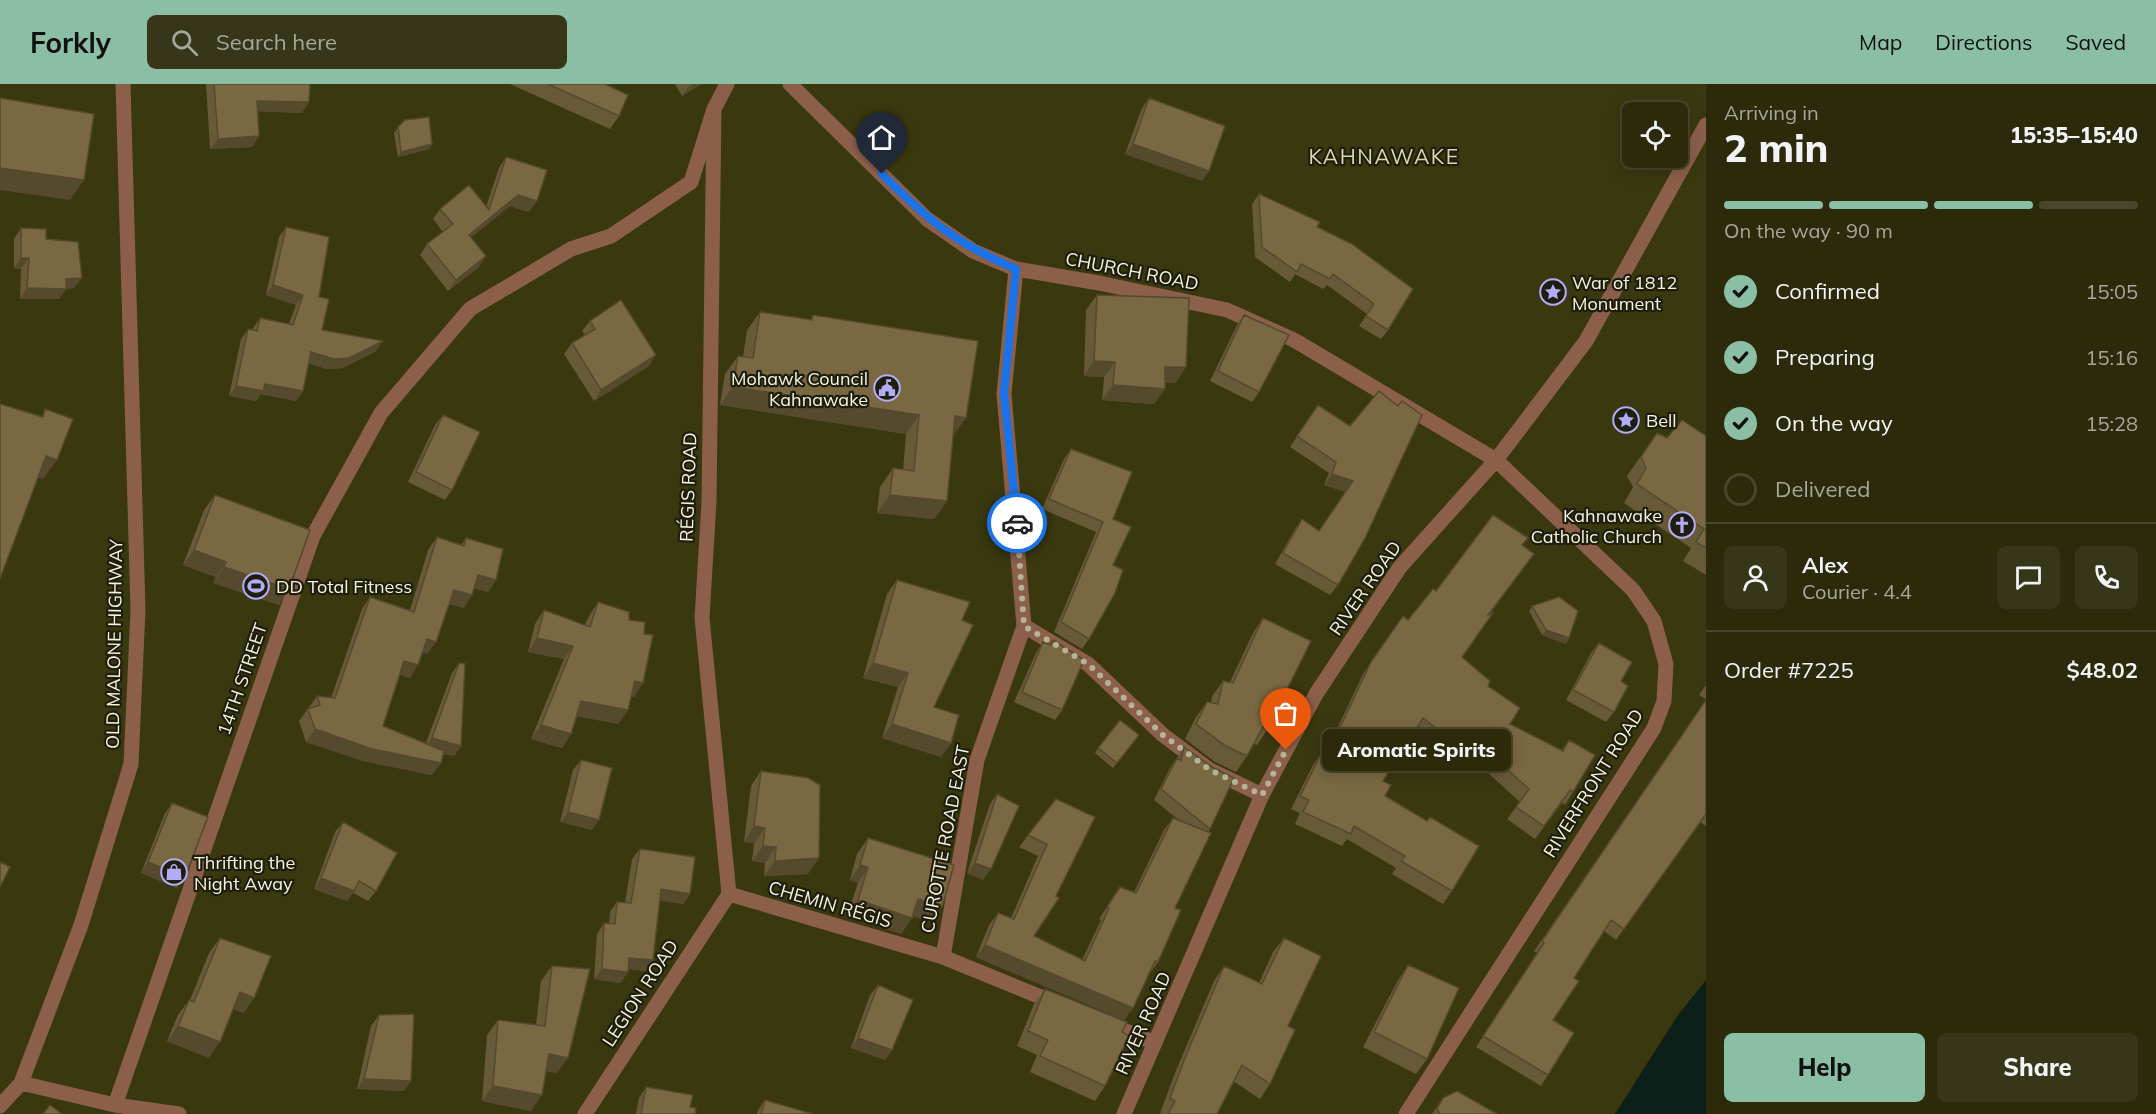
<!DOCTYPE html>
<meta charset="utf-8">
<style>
:root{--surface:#2c2a0b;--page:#383619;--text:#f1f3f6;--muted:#a6a79d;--line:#48462c;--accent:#8abfa5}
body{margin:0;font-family:Mulish,sans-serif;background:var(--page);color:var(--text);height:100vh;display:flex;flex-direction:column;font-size:22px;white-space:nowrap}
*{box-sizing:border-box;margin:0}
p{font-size:20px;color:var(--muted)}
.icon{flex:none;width:33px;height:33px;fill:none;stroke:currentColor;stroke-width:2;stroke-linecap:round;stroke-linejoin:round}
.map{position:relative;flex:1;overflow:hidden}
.drawer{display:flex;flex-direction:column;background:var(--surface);width:450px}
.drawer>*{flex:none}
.tools{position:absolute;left:1622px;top:18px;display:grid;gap:12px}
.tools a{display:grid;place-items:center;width:66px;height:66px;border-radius:9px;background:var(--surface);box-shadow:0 3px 15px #0003,0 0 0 2px var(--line);font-size:30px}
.pin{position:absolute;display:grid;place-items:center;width:51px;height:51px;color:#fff;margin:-62px -26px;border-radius:50% 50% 50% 0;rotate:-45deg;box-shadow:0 0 6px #0007}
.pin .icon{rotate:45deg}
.courier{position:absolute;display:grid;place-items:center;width:60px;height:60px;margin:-30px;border:4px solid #1a73e8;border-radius:50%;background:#fff;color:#222;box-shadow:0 2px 8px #0007}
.bubble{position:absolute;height:42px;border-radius:9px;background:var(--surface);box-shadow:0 3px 15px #0003,0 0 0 2px var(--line);font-size:20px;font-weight:800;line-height:42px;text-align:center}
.headline em{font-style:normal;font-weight:800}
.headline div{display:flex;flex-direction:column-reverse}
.headline{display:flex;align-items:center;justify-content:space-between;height:102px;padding:0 18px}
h1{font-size:39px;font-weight:800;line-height:45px}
.bar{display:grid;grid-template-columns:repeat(4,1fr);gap:9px 6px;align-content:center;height:72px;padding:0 18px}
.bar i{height:8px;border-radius:4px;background:var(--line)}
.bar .current{background:var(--accent)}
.bar p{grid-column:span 4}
.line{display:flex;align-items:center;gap:15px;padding:0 18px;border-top:2px solid var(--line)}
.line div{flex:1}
.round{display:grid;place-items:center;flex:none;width:63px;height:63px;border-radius:9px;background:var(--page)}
ol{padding:0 18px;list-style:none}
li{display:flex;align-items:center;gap:18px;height:66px}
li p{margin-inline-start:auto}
li .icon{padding:6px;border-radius:50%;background:var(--accent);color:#111;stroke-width:4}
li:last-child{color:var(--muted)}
li i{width:33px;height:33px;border:3px solid var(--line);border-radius:50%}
.action{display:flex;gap:12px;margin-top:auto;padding:12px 18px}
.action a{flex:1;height:69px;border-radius:9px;background:var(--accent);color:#111;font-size:24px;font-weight:800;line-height:69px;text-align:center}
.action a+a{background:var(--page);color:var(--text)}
header{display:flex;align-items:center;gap:36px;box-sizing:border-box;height:84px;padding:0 30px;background:var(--accent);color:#111}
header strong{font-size:28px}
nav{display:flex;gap:33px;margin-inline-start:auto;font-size:21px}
.search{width:420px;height:54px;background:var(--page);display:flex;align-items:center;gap:15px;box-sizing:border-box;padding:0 21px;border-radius:9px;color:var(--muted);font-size:22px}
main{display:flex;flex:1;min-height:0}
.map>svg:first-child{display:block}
</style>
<header>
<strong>Forkly</strong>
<div class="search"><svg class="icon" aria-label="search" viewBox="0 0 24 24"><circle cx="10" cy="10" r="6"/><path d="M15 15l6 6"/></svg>Search here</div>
<nav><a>Map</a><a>Directions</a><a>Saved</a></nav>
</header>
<main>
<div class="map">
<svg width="1706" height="1030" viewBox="0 0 1706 1030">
<rect width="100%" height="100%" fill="#3a380f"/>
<path fill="#0c1f18" d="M1706,896V1030H1615L1678,931Z"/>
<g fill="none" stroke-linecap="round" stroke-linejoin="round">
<path stroke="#8b5f4a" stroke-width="15" d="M727,0L714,25L709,418L702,534L729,810
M790,0L927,135L973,167L1016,185L1099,199L1227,226L1294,256L1496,376L1633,506L1654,537L1666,580L1664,617L1654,644L1406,1030
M1024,542L1088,580L1163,651L1210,686L1262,711
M729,810L943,873L1058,920
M943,873L977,676L1024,542L1004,310L1016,185
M1106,939L1155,959
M21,999L115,1021L179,1030
M115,1021L313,452L381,329L470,225L571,165L611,152L691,98L714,25
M0,1022L21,999L81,841L131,680L138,526L123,0
M585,1030L729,810
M1124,1030L1262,711L1316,610L1400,483L1496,376L1586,257L1706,41"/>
</g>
<path fill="#685938" d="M206,0H310L302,29L258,27L259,52L252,63L210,65Z
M510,0H605L619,32L610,45Z
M675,0H701L682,12Z
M1149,14L1209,87L1202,97L1125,70L1142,24Z
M398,43L432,60L429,65L398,73L394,49Z
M506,73L529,128L510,122L471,153L479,183L448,207L420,171L427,160L443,148L433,135L440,125L486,123L499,84Z
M1259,110L1317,143L1352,160L1388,246L1381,255L1359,242L1367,230L1327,201L1323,205L1295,190L1290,198L1255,173L1252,120Z
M286,143L319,213L322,246L376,267L343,284L327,285L309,279L303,307L296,317L261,310L256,317L229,312L241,255L248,245L252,246L260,234L289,240L296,221L266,211L279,153Z
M21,144L46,155L74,204L66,205L59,215H20L21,185L14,184V155Z
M1097,211L1176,299L1165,298V305L1154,320L1102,316L1104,293L1084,292L1086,226Z
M760,228L811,235L813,231L953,352L947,417L934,435L877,429L880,403L893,384L903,386L906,350L720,321L725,290L738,272L743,273L747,246Z
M1244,231L1259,308L1252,318L1210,297L1237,241Z
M590,237L649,282L594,317L564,270L572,259L585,251L582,247Z
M1379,307L1338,501L1330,511L1275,480L1295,445L1302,435L1319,447L1346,408L1324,401L1329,389L1290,363L1318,321L1350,342Z
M443,331L452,406L445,416L408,398L435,341Z
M1657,349L1667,354L1706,352V491L1683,477L1691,464L1624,419L1633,403L1627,392Z
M1071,365L1113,435V481L1089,555L1082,565L1054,548L1096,448L1042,425L1064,375Z
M215,411L289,505L279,521L213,499L216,493L183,481L204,426Z
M437,453L461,461L466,454L496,496L488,508L474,504L464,524L449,520L436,558L427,570L423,568L410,594L400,591L383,642L426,659L452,589L459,579L461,662L454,672L444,670L432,691L363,677L306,658L299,637L317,612L331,614L362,525L370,513L410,526L428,466Z
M1522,461L1525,482L1489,531L1462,573L1488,602L1510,640L1562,666L1569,656L1573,708L1565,721L1562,719L1535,755L1507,735L1520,718L1467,670L1460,681L1414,647L1383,697L1385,712L1452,807L1443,820L1392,790L1396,784L1347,755L1342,762L1295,740L1300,729L1291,725L1313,681L1322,668L1325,670L1363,590L1403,532L1408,536L1436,507Z
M897,496L962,536L934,623L951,659L941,673L882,654L898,603L863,594L887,510Z
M598,518L629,536L634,613L631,612L628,626L618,640L577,632L571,650L562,664L531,655L564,575L528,568L535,540L544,526L585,541L589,532Z
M1532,522L1569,554L1566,560L1542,551L1529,527Z
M1263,534L1267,646L1257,661L1254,660L1247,672L1236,688L1215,678L1185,655L1196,633L1207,618L1211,619L1212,612L1223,597L1230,598L1253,549Z
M1053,556L1062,626L1055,636L1014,618L1036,569L1043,558L1049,561Z
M1599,559L1621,597L1614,628L1606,638L1566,616L1591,569Z
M1706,601V615L1699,611Z
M1706,616V742L1700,738L1616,856L1604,847L1574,894L1553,936L1548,991L1541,1002L1476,963L1537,869L1534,867Z
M1135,657L1113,684L1095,669L1098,664Z
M1184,663L1210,745L1175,824L1158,878L1149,890L1133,924L1124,936L976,873L989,841L998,829L1011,834L1038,772L1019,763L1056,715L1034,852L1082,876L1101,836L1099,835L1120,803L1134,808L1164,746L1173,734L1180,737L1154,716L1170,684Z
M581,676L592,746L560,738L573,686Z
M761,687L808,790L764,792L765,779L752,777L754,759L744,758L751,702Z
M997,710L983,796L967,789L990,720Z
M172,719L177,804L141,789L165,729Z
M343,738L376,807L368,817L353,809L347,817L314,805L335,748Z
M868,754L931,838L913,832L901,850L847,831L858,799L850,796L857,770Z
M640,765L690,810L683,820L659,816L653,876L645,887L628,885V888L620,899L594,895L597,850L604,839L609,840L610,828L617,818L625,819L632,775Z
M220,854L244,929L233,925L209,974L167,957L178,931L189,916H190L209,869Z
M1284,854L1288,942L1270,1000L1260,1015L1233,997L1217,1030H1162L1160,1029L1175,989L1214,897L1224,882L1259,899L1273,868Z
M1408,881L1427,975L1416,990L1363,963L1398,896Z
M552,882L557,989L546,987L531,1027L482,1017L487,951L498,936L536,941L541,897Z
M878,901L892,966L885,976L851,964L870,911Z
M1045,905L1122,948L1105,1002L1095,1017L1030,988L1037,971L1017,962L1034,920Z
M379,931L404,1007L357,1005L371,942Z
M646,1003L690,1023L695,1030H636L639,1014Z
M1443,1014L1497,1030H1432Z
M765,1016L813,1030H757L758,1026Z"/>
<path fill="#55492e" d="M692,0H701L682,12L690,1Z
M257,17L309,18L302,29L250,27Z
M259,52L252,63L210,65L218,55Z
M432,60L429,65L398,73L401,68Z
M1133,60L1209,87L1202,97L1125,70Z
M0,84L84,96L70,116L0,106Z
M518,111L537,117L529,128L510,122L462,161L469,151Z
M486,172L479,183L448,207L456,196Z
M21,174H29L21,185L14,184Z
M82,194L74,204L66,205L59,215H20L27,204L66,195Z
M273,201L303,211L296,221L266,211Z
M383,257L376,267L343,284L327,285L304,278L311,268Z
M656,271L649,282L594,317L601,306Z
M1094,277L1115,278L1104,293L1084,292Z
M1165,283H1186L1176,299L1155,298Z
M265,300L303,307L296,317L261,310L256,317L229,312L236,302Z
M1113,301L1165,305L1154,320L1102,316Z
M733,303L919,331L906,350L720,321Z
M955,332L966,334L953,352Z
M46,372L57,376L43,395L32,392Z
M1332,390L1353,397L1346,408L1324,401Z
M890,411L947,417L934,435L877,429Z
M194,466L226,478L216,493L183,481Z
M224,483L289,505L279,521L213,499Z
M478,491L496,496L488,508L470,503Z
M454,506L472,511L464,524L445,519Z
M1546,546L1569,554L1566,560L1542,551Z
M537,554L573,562L564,575L528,568Z
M427,555L436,558L427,570L419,567Z
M404,577L418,581L410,594L396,589Z
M873,579L908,589L898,603L863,594Z
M635,597L643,599L634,613L625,611Z
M581,617L628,626L618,640L572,631Z
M892,640L951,659L941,673L882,654Z
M541,641L571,650L562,664L531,655Z
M315,645L441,679L432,691L363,677L306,658Z
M432,654L461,662L454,672L425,664Z
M568,728L599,736L592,746L560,738Z
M754,742L765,744L754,759L744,758Z
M763,762L776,763L765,779L752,777Z
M819,774L808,790L764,792L775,777Z
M148,778L185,793L177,804L141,789Z
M975,779L991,785L983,796L967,789Z
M860,781L868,783L858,799L850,796Z
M321,794L354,807L347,817L314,805Z
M661,805L690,810L683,820L653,816Z
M918,815L942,823L931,838L907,830Z
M858,816L912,834L901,850L847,831Z
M985,861L1133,924L1124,936L976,873Z
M629,874L653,876L645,887L622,884Z
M602,885L628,888L620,899L594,895Z
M240,908L254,914L244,929L229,924Z
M178,942L220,958L209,974L167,957Z
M858,954L892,966L885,976L851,964Z
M549,970L568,974L557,989L539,985Z
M364,995L411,997L404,1007L357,1005Z
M493,1002L542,1011L531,1027L482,1017Z"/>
<path fill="#796841" stroke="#55492e" stroke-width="1.5" d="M214,0H310L309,18L257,17L259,52L218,55Z
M548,0H605L628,11L619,32Z
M0,14L94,30L84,96L0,84Z
M1149,14L1225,42L1209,87L1133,60Z
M429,33L432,60L401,68L398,43L405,36Z
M506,73L547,86L537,117L518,111L469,151L486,172L456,196L427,160L453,140L440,125L469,101L489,126Z
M1259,110L1320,138L1317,143L1352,160L1413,205L1388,246L1366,232L1374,220L1333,190L1330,195L1301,180L1297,188L1262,163Z
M286,143L329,153L319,213L329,215L322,246L383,257L349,274L334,275L311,268L303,307L265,300L263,307L236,302L248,245L257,247L260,234L293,241L303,211L273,201Z
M21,144L46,145V155L78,158L82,194L66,195V205L27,204L29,174H21Z
M1097,211L1189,214L1186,283H1165V305L1113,301L1115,278L1094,277Z
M621,216L656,271L601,306L572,259L595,245L590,237Z
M760,228L812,236L813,231L978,257L966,334L955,332L947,417L890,411L893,384L914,387L919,331L733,303L738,272L753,274Z
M1244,231L1289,251L1259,308L1218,287Z
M1379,307L1398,322L1402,317L1422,331L1365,454L1338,501L1283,469L1302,435L1319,447L1353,397L1332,390L1336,378L1297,352L1318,321L1350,342Z
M0,320L43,333L45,325L73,335L57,376L46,372L0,495Z
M443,331L480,348L452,406L416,388Z
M1682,336L1706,352V464L1696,458L1704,445L1637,400L1646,384L1641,373L1657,349L1667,354Z
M1071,365L1132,388L1113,435L1131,443L1113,481L1123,486L1115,509L1089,555L1061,538L1103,438L1049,415Z
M215,411L310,446L289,505L224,483L226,478L194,466Z
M1493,431L1528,454L1522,461L1534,470L1488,531L1493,529L1462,573L1490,597L1488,602L1520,624L1510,640L1563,667L1569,656L1595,671L1573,708L1570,706L1544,742L1516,723L1529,705L1476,658L1468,668L1423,634L1383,697L1391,701L1385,712L1427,737L1430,733L1479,762L1452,807L1401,777L1405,772L1354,742L1351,750L1303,728L1309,716L1300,712L1322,668L1327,671L1371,578L1403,532L1408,536L1433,505L1436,507Z
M437,453L464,462L466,454L503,465L496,496L478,491L472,511L454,506L436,558L427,555L418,581L404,577L383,642L444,667L441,679L372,665L315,645L308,625L320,621L317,612L335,614L370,513L414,528Z
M897,496L970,518L962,536L973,541L934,623L959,631L951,659L892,640L908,589L873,579Z
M1559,513L1578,527L1569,554L1546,546L1532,522Z
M598,518L629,528V536L645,538L644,550L653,551L643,599L635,597L628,626L581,617L571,650L541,641L573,562L537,554L544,526L590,543Z
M1263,534L1311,557L1267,646L1263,643L1247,672L1226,662L1196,640L1207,618L1218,620L1223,597L1233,599Z
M1053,556L1084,576L1062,626L1022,608L1043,558L1050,561Z
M1599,559L1632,578L1621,597L1628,602L1614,628L1573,606Z
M459,579L465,580L461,662L432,654Z
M1706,616V730L1624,845L1611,836L1574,894L1579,897L1553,936L1574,949L1548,991L1483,952L1544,859L1542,857Z
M1120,636L1139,651L1117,679L1098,664Z
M1184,663L1212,683L1234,694L1210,745L1161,705L1177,674L1181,677Z
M581,676L612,684L599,736L568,728Z
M761,687L808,694L820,701L819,774L775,777L776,763L763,762L765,744L754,742Z
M997,710L1019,722L991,785L975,779Z
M1056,715L1095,733L1056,812L1059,814L1034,852L1085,877L1109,824L1107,823L1120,803L1136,809L1173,734L1211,749L1175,824L1181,826L1158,878L1155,877L1133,924L985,861L998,829L1014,835L1047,760L1028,751Z
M172,719L208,733L185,793L148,778Z
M343,738L397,769L376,807L359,797L354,807L321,794Z
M868,754L954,781L942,823L918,815L912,834L858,816L868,783L860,781Z
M640,765L695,773L690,810L661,805L653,876L629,874L628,888L602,885L604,839L615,840L617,818L631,819Z
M0,778L10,783L0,803Z
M220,854L271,872L254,914L240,908L220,958L178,942L189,916L194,918Z
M1284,854L1321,872L1288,942L1295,946L1270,1000L1242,981L1217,1030H1168L1175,1017L1170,1014L1185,974L1224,882L1262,900Z
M1408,881L1459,904L1427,975L1374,948Z
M552,882L590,885L568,974L549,970L542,1011L493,1002L498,936L545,942Z
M878,901L913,916L892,966L858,954Z
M1045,905L1127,938L1122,948L1129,952L1105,1002L1040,972L1048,956L1028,947Z
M414,930L411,997L364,995L379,931Z
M646,1003L693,1011L690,1023L696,1024L695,1030H641Z
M1457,1007L1497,1030H1440L1437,1025L1443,1014Z
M765,1016L813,1030H761Z
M50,1021L62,1030H43Z"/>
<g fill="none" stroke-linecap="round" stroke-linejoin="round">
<path stroke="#b4b396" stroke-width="6" stroke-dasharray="0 10.8" d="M1017,439L1024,542L1088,580L1163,651L1210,686L1262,711L1286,666"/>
<path stroke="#1a73e8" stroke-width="8" d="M882,90C928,136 955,159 1016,185L1004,309L1017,439"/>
</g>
<defs>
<g id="sight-ring" transform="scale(1.35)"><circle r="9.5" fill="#1f1e0d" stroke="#b2adf9" stroke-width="1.5"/><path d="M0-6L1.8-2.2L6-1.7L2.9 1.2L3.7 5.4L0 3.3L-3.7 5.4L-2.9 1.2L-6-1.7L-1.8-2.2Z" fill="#b2adf9"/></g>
<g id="civic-ring" transform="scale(1.35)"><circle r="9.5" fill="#1f1e0d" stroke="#b2adf9" stroke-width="1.5"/><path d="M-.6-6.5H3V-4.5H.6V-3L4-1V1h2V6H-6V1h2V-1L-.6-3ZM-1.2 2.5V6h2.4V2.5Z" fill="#b2adf9"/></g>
<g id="church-ring" transform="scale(1.35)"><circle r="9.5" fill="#1f1e0d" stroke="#b2adf9" stroke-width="1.5"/><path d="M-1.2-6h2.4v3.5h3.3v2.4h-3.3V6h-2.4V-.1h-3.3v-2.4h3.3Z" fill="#b2adf9"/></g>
<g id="stadium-ring" transform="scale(1.35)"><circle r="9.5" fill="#1f1e0d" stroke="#b2adf9" stroke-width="1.5"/><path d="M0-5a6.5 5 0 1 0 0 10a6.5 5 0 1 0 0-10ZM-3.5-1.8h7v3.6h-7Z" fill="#b2adf9"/></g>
<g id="shop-ring" transform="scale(1.35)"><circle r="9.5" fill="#1f1e0d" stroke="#b2adf9" stroke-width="1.5"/><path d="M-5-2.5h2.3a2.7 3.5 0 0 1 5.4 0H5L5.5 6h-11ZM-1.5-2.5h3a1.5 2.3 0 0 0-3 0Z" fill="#b2adf9"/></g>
</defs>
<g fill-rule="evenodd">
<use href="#sight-ring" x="1553" y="208"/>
<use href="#civic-ring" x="887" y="304"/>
<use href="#sight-ring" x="1626" y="336"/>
<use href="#church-ring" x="1682" y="441"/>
<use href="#stadium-ring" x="256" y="502"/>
<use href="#shop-ring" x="174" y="788"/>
</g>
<g text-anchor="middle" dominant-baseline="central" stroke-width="4.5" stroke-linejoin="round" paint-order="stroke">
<g font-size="18" fill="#f5f5df" stroke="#1f1e0d">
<text transform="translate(1132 187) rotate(11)">CHURCH ROAD</text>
<text transform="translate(688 403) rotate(-88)">RÉGIS ROAD</text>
<text transform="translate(1365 504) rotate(-55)">RIVER ROAD</text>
<text transform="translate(114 560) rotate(-89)">OLD MALONE HIGHWAY</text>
<text transform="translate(242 595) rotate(-71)">14TH STREET</text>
<text transform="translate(1593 699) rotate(-58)">RIVERFRONT ROAD</text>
<text transform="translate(945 755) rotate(-79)">CUROTTE ROAD EAST</text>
<text transform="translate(830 820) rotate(16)">CHEMIN RÉGIS</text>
<text transform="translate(640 909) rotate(-57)">LEGION ROAD</text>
<text transform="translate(1143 939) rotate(-66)">RIVER ROAD</text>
</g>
<g font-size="18" fill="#f5f5df" stroke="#1f1e0d" text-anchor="start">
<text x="1572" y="198">War of 1812<tspan x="1572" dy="21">Monument</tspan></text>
<text x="868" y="294" text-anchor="end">Mohawk Council<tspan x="868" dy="21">Kahnawake</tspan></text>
<text x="1646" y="336">Bell</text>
<text x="1662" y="431" text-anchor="end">Kahnawake<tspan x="1662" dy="21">Catholic Church</tspan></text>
<text x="276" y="502">DD Total Fitness</text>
<text x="194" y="778">Thrifting the<tspan x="194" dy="21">Night Away</tspan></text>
</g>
<g font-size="21" letter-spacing="1.5" fill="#d9d8ac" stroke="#1f1e0d">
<text x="1384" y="72">KAHNAWAKE</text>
</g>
</g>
</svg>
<div class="tools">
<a><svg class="icon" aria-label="locate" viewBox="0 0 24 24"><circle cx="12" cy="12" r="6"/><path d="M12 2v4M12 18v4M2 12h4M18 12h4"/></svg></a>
</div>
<div class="pin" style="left:1286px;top:666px;background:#ea580c"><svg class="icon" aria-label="bag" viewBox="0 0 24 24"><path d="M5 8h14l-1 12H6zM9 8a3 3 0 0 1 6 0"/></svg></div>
<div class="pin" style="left:882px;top:90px;background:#1f2937"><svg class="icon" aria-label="home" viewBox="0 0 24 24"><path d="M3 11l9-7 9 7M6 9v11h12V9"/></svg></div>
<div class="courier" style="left:1017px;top:439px"><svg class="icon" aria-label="car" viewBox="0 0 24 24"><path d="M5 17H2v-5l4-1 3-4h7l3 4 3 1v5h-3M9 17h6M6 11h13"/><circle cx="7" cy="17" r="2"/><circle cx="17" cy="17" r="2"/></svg></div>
<div class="bubble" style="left:1322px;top:645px;width:189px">Aromatic Spirits</div>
</div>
<section class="drawer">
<div class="headline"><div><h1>2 min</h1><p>Arriving in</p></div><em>15:35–15:40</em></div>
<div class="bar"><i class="current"></i><i class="current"></i><i class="current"></i><i></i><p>On the way · 90 m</p></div>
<ol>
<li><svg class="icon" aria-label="check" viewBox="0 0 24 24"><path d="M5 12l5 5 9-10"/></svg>Confirmed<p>15:05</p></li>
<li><svg class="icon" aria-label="check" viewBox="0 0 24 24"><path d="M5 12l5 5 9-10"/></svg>Preparing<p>15:16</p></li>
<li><svg class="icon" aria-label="check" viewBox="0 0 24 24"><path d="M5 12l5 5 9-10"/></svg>On the way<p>15:28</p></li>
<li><i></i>Delivered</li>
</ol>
<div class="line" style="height:108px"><a class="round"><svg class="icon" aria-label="person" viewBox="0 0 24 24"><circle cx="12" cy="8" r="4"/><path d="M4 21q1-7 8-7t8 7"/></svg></a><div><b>Alex</b><p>Courier · 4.4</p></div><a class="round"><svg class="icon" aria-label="chat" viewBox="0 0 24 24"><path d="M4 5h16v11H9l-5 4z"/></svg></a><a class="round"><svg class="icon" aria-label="phone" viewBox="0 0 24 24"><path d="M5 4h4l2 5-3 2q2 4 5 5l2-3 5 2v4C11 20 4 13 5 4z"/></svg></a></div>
<div class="line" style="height:78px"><div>Order #7225</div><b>$48.02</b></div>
<div class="action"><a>Help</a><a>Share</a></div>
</section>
</main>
